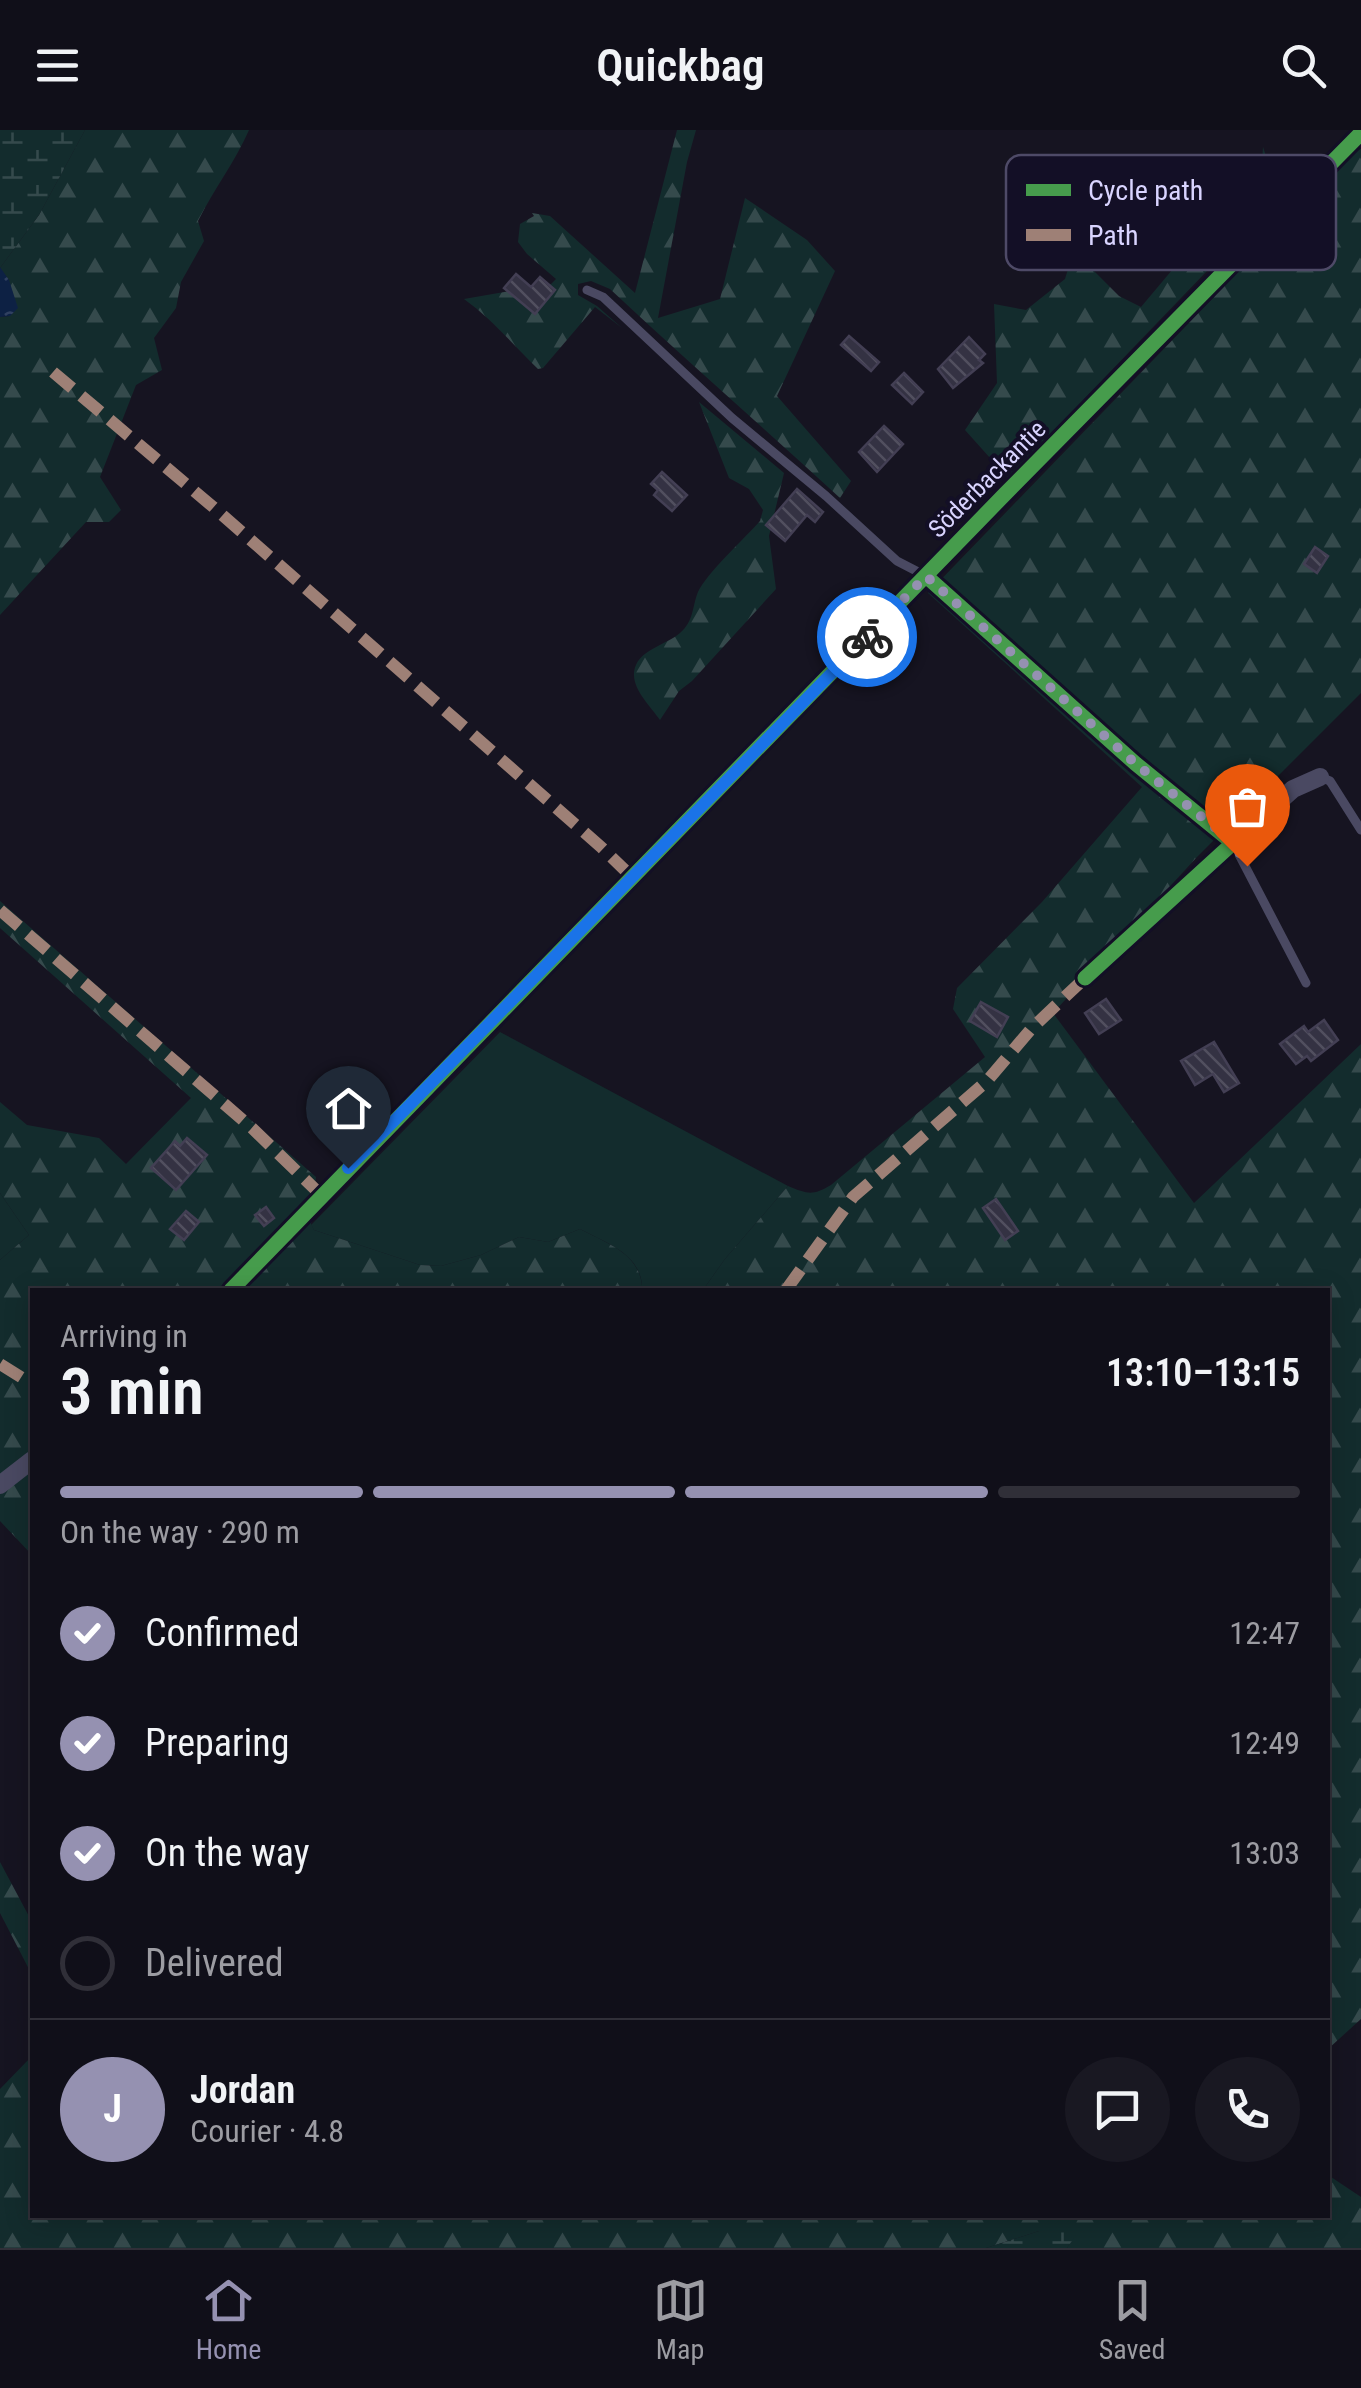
<!DOCTYPE html>
<meta charset="utf-8">
<style>
:root{--surface:#100f19;--page:#191822;--text:#f1f3f6;--muted:#9c9ca2;--line:#302f38;--accent:#9591b1}
body{margin:0;font-family:"Roboto Condensed",sans-serif;background:var(--page);color:var(--text);height:100vh;display:flex;flex-direction:column;font-size:38px;white-space:nowrap}
*{box-sizing:border-box;margin:0}
p{font-size:32px;color:var(--muted)}
.icon{flex:none;width:55px;height:55px;fill:none;stroke:currentColor;stroke-width:2;stroke-linecap:round;stroke-linejoin:round}
.map{position:relative;flex:1;overflow:hidden}
.drawer{position:absolute;left:30px;top:1158px;width:1300px;height:930px;display:flex;flex-direction:column;background:var(--surface);border-radius:0px;box-shadow:0 5px 25px #0003,0 0 0 2px var(--line)}
.drawer>*{flex:none}
.pin{position:absolute;display:grid;place-items:center;width:85px;height:85px;color:#fff;margin:-102px -42px;border-radius:50% 50% 50% 0;rotate:-45deg;box-shadow:0 0 10px #0007}
.pin .icon{rotate:45deg}
.courier{position:absolute;display:grid;place-items:center;width:100px;height:100px;margin:-50px;border:8px solid #1a73e8;border-radius:50%;background:#fff;color:#222;box-shadow:0 2px 12px #0007}
.headline em{font-style:normal;font-weight:600}
.headline div{display:flex;flex-direction:column-reverse}
.headline{display:flex;align-items:center;justify-content:space-between;height:170px;padding:0 30px}
h1{font-size:65px;font-weight:600;line-height:75px}
.bar{display:grid;grid-template-columns:repeat(4,1fr);gap:15px 10px;align-content:center;height:120px;padding:0 30px}
.bar i{height:12px;border-radius:8px;background:var(--line)}
.bar .selected{background:var(--accent)}
.bar p{grid-column:span 4}
.line{display:flex;align-items:center;gap:25px;padding:0 30px;border-top:2px solid var(--line)}
.line div{flex:1}
.round{display:grid;place-items:center;flex:none;width:105px;height:105px;border-radius:52px;background:var(--page)}
ol{padding:0 30px;list-style:none}
li{display:flex;align-items:center;gap:30px;height:110px}
li p{margin-inline-start:auto}
li .icon{padding:10px;border-radius:50%;background:var(--accent);color:#fff;stroke-width:4}
li:last-child{color:var(--muted)}
li i{width:55px;height:55px;border:5px solid var(--line);border-radius:50%}
header{display:flex;justify-content:space-between;align-items:center;height:130px;padding:0 30px;background:var(--surface);font-size:45px;font-weight:600}
.tabs{display:flex;justify-content:space-around;align-items:center;height:140px;border-top:2px solid var(--line);background:var(--surface);font-size:28px;color:var(--muted)}
.tabs a{display:grid;justify-items:center;gap:5px}
.tabs .selected{color:var(--accent)}
.map>svg:first-child{display:block}
</style>
<header><svg class="icon" aria-label="menu" viewBox="0 0 24 24"><path d="M4 6h16M4 12h16M4 18h16"/></svg>Quickbag<svg class="icon" aria-label="search" viewBox="0 0 24 24"><circle cx="10" cy="10" r="6"/><path d="M15 15l6 6"/></svg></header>
<div class="map">
<svg width="1361" height="2118" viewBox="0 0 1361 2118">
<defs>
<pattern id="forest-firs" width="22" height="20" patternUnits="userSpaceOnUse" patternTransform="scale(2.5)"><rect width="22" height="20" fill="#132c2d"/><path d="M5 1l3.5 6h-7zM16 11l3.5 6h-7z" fill="#354a4c"/></pattern>
<pattern id="wetland-marsh" width="20" height="14" patternUnits="userSpaceOnUse" patternTransform="scale(2.5)"><rect width="20" height="14" fill="#132c2d"/><path d="M1 5h8M5 5V1M11 12h8M15 12V8" fill="none" stroke="#354a4c"/></pattern>
<pattern id="water-ripples" width="26" height="14" patternUnits="userSpaceOnUse" patternTransform="scale(2.5)"><rect width="26" height="14" fill="#0d2144"/><path d="M2 4q2-2 4 0t4 0M15 11q2-2 4 0t4 0" fill="none" stroke="#304060"/></pattern>
<pattern id="building-back-hatch" width="6" height="6" patternUnits="userSpaceOnUse" patternTransform="scale(2.5)"><rect width="6" height="6" fill="#343243"/><path d="M-1 5l2 2M0 0l6 6M5-1l2 2" fill="none" stroke="#514f5f"/></pattern>
</defs>
<rect width="100%" height="100%" fill="#161421"/>
<path fill="#132c2d" d="M500,902L788,1056L725,1129L703,1160H638L642,1155C639,1123 606,1113 580,1099L548,1112L519,1107L481,1125L441,1136L420,1135L314,1100L311,1095Z
M0,1063L29,1105L0,1130Z"/>
<path fill="url(#forest-firs)" d="M85,0H249C235,32 214,59 198,91L204,111L181,152L176,178L154,208L162,240L136,255L100,347L121,380L109,392H86L0,485V187L10,186L9,150L0,138L39,85Z
M677,0H696L687,32L658,188L720,169L745,68L807,110L835,141L777,266L851,351L840,368C764,298 686,230 610,159L591,151L578,154V165L597,176L622,198L595,177L543,238L538,239C512,214 493,190 464,169L551,154L556,149L527,124L518,112L520,94L534,86L532,83L550,86L635,163Z
M1263,17L1279,66L1008,348L965,300L997,253L994,174L1026,180L1065,149L1069,136L1082,129L1119,166L1141,177L1262,33Z
M1361,19V563L1197,727L1053,883L1194,1073L1361,914V1889L1328,1919V1160H703L725,1129L788,1056C807,1064 813,1066 831,1055L985,927L953,879L957,858L1042,772L1142,657L928,463L1355,21Z
M699,272L784,343L769,406L776,459L692,551L679,561L660,590C650,575 627,555 636,535C643,519 667,514 680,503C694,491 692,477 698,462C706,444 746,407 760,391L763,380L749,359L729,348Z
M0,771L316,1047L311,1094L314,1100L420,1135L441,1136L481,1125L519,1107L548,1112L580,1099C606,1113 639,1123 642,1156L638,1160H32V1425L0,1391V1130L29,1105L0,1063V972L27,995L99,1008L126,1034L191,968L0,798Z
M0,1732L32,1792V1845L0,1783Z
M32,1926V2085H1328V2045L1361,2067V2118H1067L1078,2101H1039L986,2118H0V1959Z"/>
<path fill="url(#wetland-marsh)" d="M0,0H85L39,85L0,138Z
M1039,2101H1079L1067,2118H986Z"/>
<path fill="url(#water-ripples)" d="M0,137L9,150L18,178L10,186L0,187Z"/>
<path fill="url(#building-back-hatch)" stroke="#433f54" stroke-width="2.5" d="M516,144L531,157L540,147L555,160L535,184L504,158Z
M849,206L879,232L871,241L841,215Z
M969,207L985,224L979,230L983,233L953,258L938,239Z
M904,243L923,262L912,274L892,255Z
M884,296L903,314L877,342L859,322Z
M662,342L687,365L672,381L654,365L658,360L651,354Z
M797,359L823,382L815,392L807,385L785,411L766,395Z
M1315,417L1328,426L1317,443L1304,434Z
M1106,869L1121,890L1099,904L1085,883Z
M981,872L1008,887L997,907L970,891Z
M1324,890L1338,910L1311,931L1307,926L1296,934L1280,914L1304,896L1308,902Z
M1214,912L1239,953L1224,962L1213,944L1195,955L1181,931Z
M187,1008L207,1025L176,1060L151,1038L175,1011L180,1016Z
M996,1069L1018,1101L1005,1110L983,1078Z
M266,1077L274,1088L264,1096L255,1085Z
M186,1081L199,1092L184,1110L170,1099Z"/>
<g fill="none" stroke-linecap="round" stroke-linejoin="round">
<path stroke="#4a4962" stroke-width="9" d="M587,160L603,167L732,288L826,366L897,431L926,446
M1320,647L1330,651L1361,700
M1233,713L1306,853"/>
<path stroke="#4a4962" stroke-width="18" d="M926,446L1136,634L1233,713L1085,848
M1233,713L1293,659L1320,647
M231,1160L1005,364L1361,3
M0,1355L32,1330"/>
<path stroke="#9e8076" stroke-width="12" stroke-dasharray="25 12" stroke-linecap="butt" d="M53,242L212,376L601,717L632,747
M0,780L252,998L321,1065
M786,1160L853,1067L987,951L1031,899L1085,848
M0,1234L32,1254"/>
<g stroke="#130f26" stroke-width="21">
<path id="cycleway" d="M926,446L1136,634L1233,713L1085,848
M231,1160L1005,364L1361,3"/>
</g>
<use href="#cycleway" stroke="#469c4c" stroke-width="15"/>
</g>
<g fill="none" stroke-linecap="round" stroke-linejoin="round">
<path stroke="#9591b1" stroke-width="10" stroke-dasharray="0 18" d="M867,507L926,446L1136,634L1233,712L1247,736"/>
<path stroke="#1a73e8" stroke-width="12" d="M348,1038L867,507"/>
</g>
<g text-anchor="middle" dominant-baseline="central" stroke-width="8" stroke-linejoin="round" paint-order="stroke">
<g font-size="25" fill="#d9d4ff" stroke="#130f26">
<text transform="translate(987 349) rotate(-45)">Söderbackantie</text>
</g>
</g>
<rect x="1006" y="25" width="330" height="115" rx="15" fill="#130f26" stroke="#4e4a67" stroke-width="2.5"/>
<rect x="1026" y="54" width="45" height="12" fill="#469c4c"/>
<rect x="1026" y="99" width="45" height="12" fill="#9e8076"/>
<g font-size="28" fill="#d9d4ff">
<text x="1088" y="70">Cycle path</text>
<text x="1088" y="115">Path</text>
</g>
</svg>
<div class="pin" style="left:1247px;top:736px;background:#ea580c"><svg class="icon" aria-label="bag" viewBox="0 0 24 24"><path d="M5 8h14l-1 12H6zM9 8a3 3 0 0 1 6 0"/></svg></div>
<div class="pin" style="left:348px;top:1038px;background:#1f2937"><svg class="icon" aria-label="home" viewBox="0 0 24 24"><path d="M3 11l9-7 9 7M6 9v11h12V9"/></svg></div>
<div class="courier" style="left:867px;top:507px"><svg class="icon" aria-label="bike" viewBox="0 0 24 24"><circle cx="6" cy="16" r="4"/><circle cx="18" cy="16" r="4"/><path d="M6 16l4-8h5l3 8M10 8l3 8H6M13 5h3"/></svg></div>
<section class="drawer">
<div class="headline"><div><h1>3 min</h1><p>Arriving in</p></div><em>13:10–13:15</em></div>
<div class="bar"><i class="selected"></i><i class="selected"></i><i class="selected"></i><i></i><p>On the way · 290 m</p></div>
<ol>
<li><svg class="icon" aria-label="check" viewBox="0 0 24 24"><path d="M5 12l5 5 9-10"/></svg>Confirmed<p>12:47</p></li>
<li><svg class="icon" aria-label="check" viewBox="0 0 24 24"><path d="M5 12l5 5 9-10"/></svg>Preparing<p>12:49</p></li>
<li><svg class="icon" aria-label="check" viewBox="0 0 24 24"><path d="M5 12l5 5 9-10"/></svg>On the way<p>13:03</p></li>
<li><i></i>Delivered</li>
</ol>
<div class="line" style="height:180px"><b class="round" style="background:var(--accent);color:#fff">J</b><div><b>Jordan</b><p>Courier · 4.8</p></div><a class="round"><svg class="icon" aria-label="chat" viewBox="0 0 24 24"><path d="M4 5h16v11H9l-5 4z"/></svg></a><a class="round"><svg class="icon" aria-label="phone" viewBox="0 0 24 24"><path d="M5 4h4l2 5-3 2q2 4 5 5l2-3 5 2v4C11 20 4 13 5 4z"/></svg></a></div>
</section>
</div>
<nav class="tabs">
<a class="selected"><svg class="icon" aria-label="home" viewBox="0 0 24 24"><path d="M3 11l9-7 9 7M6 9v11h12V9"/></svg>Home</a>
<a><svg class="icon" aria-label="map" viewBox="0 0 24 24"><path d="M3 6l6-2 6 2 6-2v14l-6 2-6-2-6 2zM9 4v14M15 6v14"/></svg>Map</a>
<a><svg class="icon" aria-label="saved" viewBox="0 0 24 24"><path d="M7 4h10v16l-5-4-5 4z"/></svg>Saved</a>
</nav>
